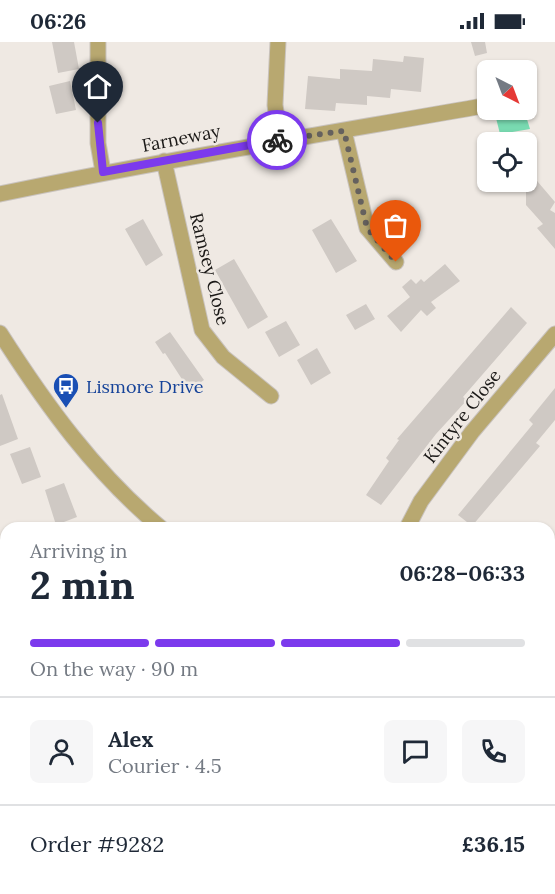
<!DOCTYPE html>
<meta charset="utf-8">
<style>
:root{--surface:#fff;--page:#f6f6f7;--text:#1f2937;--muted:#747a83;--line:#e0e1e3;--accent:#7c3aed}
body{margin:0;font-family:Lora,serif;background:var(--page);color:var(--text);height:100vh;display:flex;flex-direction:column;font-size:22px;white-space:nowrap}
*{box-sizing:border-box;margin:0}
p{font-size:20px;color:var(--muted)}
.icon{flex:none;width:33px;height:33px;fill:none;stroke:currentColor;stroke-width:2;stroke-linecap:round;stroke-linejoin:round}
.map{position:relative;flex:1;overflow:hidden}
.sheet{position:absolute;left:0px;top:480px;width:555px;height:372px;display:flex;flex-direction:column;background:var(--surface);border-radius:18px 18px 0 0;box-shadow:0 2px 4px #0004}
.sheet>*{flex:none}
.needle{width:39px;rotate:138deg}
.tools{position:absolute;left:477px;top:18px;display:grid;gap:12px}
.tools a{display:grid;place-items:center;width:60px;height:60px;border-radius:9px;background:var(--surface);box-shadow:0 2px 4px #0004;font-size:30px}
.pin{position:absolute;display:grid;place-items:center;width:51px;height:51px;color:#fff;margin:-62px -26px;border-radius:50% 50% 50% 0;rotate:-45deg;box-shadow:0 0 6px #0007}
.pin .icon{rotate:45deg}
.courier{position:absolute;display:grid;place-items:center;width:60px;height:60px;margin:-30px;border:4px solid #7c3aed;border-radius:50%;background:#fff;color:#222;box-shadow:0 2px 8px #0007}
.head em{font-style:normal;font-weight:800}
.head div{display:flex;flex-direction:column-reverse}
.head{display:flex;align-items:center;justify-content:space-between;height:102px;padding:0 30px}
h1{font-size:39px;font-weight:800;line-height:45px}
.bar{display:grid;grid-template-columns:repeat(4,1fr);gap:9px 6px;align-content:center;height:72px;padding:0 30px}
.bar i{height:8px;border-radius:4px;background:var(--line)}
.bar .selected{background:var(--accent)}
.bar p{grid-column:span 4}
.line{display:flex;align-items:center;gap:15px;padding:0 30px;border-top:2px solid var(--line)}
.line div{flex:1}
.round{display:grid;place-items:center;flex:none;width:63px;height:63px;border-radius:9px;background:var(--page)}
.status{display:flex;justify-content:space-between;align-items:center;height:42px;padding:0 30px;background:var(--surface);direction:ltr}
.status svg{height:16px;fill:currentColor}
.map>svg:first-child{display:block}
</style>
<div class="status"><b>06:26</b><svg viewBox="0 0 49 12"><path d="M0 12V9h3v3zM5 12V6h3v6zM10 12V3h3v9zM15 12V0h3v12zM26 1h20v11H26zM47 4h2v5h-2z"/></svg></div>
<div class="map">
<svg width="555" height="852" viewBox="0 0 555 852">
<rect width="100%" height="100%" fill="#efe9e3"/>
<path fill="#79dab1" d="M494,68H524L530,87L500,92Z"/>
<path fill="#cfc9c4" d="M52,0H74L79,27L58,31Z
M471,0H485L487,11L475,14Z
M404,14L424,16L421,50L391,47L390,56L367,54V63L336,61L335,69L305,67L308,34L340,37V27L372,29L373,17L403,20Z
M70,39L76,68L56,72L49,44Z
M526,126L555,160L550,168L555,171V207L537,186L543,182L526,163V150L521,140H526Z
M143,177L163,213L146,224L125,187Z
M331,177L357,219L336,231L312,188Z
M234,217L268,275L248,287L215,228Z
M445,222L460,239L431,260L436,266L427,274L421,268L401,290L387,274L410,255L402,245L411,237L416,242L421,237L424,240Z
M366,262L375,277L355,288L346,273Z
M511,265L527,281L463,355L467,358L436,392L381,463L366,453L389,419L386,416L399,398L397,397Z
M286,279L300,303L279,315L265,290Z
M170,290L204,338L189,348L165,311L163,312L155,300Z
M317,306L331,331L311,343L297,318Z
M555,346V378L536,401L540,404L472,484L458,473L533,382L529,378Z
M2,352L18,397L0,404V353Z
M30,405L41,435L22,442L10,412Z
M64,441L77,475L56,483L45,448Z"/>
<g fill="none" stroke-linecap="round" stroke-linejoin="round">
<g stroke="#c9c3be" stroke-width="17">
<path id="minor" d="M98,0V101L103,130
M278,0L275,63L280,97
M344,89L367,186L396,220
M164,119L202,288L223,315L271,354
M0,152C159,119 318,93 477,65
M0,291C46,363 95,431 161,486
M407,486L421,459L472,390L555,292
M549,619H555
M155,852V846
M312,852L315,846"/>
</g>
<use href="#minor" stroke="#b8a870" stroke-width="15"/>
</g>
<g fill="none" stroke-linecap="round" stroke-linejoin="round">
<path stroke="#65615e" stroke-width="6" stroke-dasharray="0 10.8" d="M277,98L344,89L367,186L396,220"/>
<path stroke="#7c3aed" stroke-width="8" d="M98,81L103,130L277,98"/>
</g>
<defs>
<g id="bus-pin" transform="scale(1.35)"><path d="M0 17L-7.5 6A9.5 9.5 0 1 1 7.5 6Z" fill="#1a4fb4" stroke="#efe9e3"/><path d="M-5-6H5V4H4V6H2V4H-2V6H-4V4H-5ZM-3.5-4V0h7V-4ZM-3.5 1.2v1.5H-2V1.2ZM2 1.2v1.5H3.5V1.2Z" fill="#fff"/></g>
</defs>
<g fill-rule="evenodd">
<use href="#bus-pin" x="66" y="344"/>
</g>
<g text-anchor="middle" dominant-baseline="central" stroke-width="5" stroke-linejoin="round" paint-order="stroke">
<g font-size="18" fill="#1a1816" stroke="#efe9e3">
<text transform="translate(181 96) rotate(-11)">Farneway</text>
<text transform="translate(210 227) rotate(76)">Ramsey Close</text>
<text transform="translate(462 374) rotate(-52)">Kintyre Close</text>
</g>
<g font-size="18" fill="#164399" stroke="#efe9e3" text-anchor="start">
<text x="86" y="344">Lismore Drive</text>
</g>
</g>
</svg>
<div class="tools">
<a><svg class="needle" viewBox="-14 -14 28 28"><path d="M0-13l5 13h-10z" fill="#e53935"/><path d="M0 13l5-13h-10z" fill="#747a83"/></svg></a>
<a><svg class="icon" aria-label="locate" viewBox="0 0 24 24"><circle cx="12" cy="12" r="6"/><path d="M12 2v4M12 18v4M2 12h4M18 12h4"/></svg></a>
</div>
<div class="pin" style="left:396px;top:220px;background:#ea580c"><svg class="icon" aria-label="bag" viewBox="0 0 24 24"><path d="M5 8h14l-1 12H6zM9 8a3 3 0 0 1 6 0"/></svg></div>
<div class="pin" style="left:98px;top:81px;background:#1f2937"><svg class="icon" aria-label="home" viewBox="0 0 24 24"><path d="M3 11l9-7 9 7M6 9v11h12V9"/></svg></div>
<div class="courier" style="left:277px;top:98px"><svg class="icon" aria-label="bike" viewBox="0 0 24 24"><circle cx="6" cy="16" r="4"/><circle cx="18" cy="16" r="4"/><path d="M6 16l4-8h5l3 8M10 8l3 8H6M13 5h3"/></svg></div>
<section class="sheet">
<div class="head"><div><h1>2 min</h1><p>Arriving in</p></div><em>06:28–06:33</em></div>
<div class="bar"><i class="selected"></i><i class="selected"></i><i class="selected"></i><i></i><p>On the way · 90 m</p></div>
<div class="line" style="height:108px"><a class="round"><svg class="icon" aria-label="person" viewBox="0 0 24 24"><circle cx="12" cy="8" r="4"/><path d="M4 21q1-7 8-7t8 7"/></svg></a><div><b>Alex</b><p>Courier · 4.5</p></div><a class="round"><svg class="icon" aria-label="chat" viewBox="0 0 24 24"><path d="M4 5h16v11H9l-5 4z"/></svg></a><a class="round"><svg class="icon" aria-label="phone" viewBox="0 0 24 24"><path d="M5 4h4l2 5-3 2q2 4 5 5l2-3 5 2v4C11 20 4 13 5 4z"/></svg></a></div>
<div class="line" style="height:78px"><div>Order #9282</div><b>£36.15</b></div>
</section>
</div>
